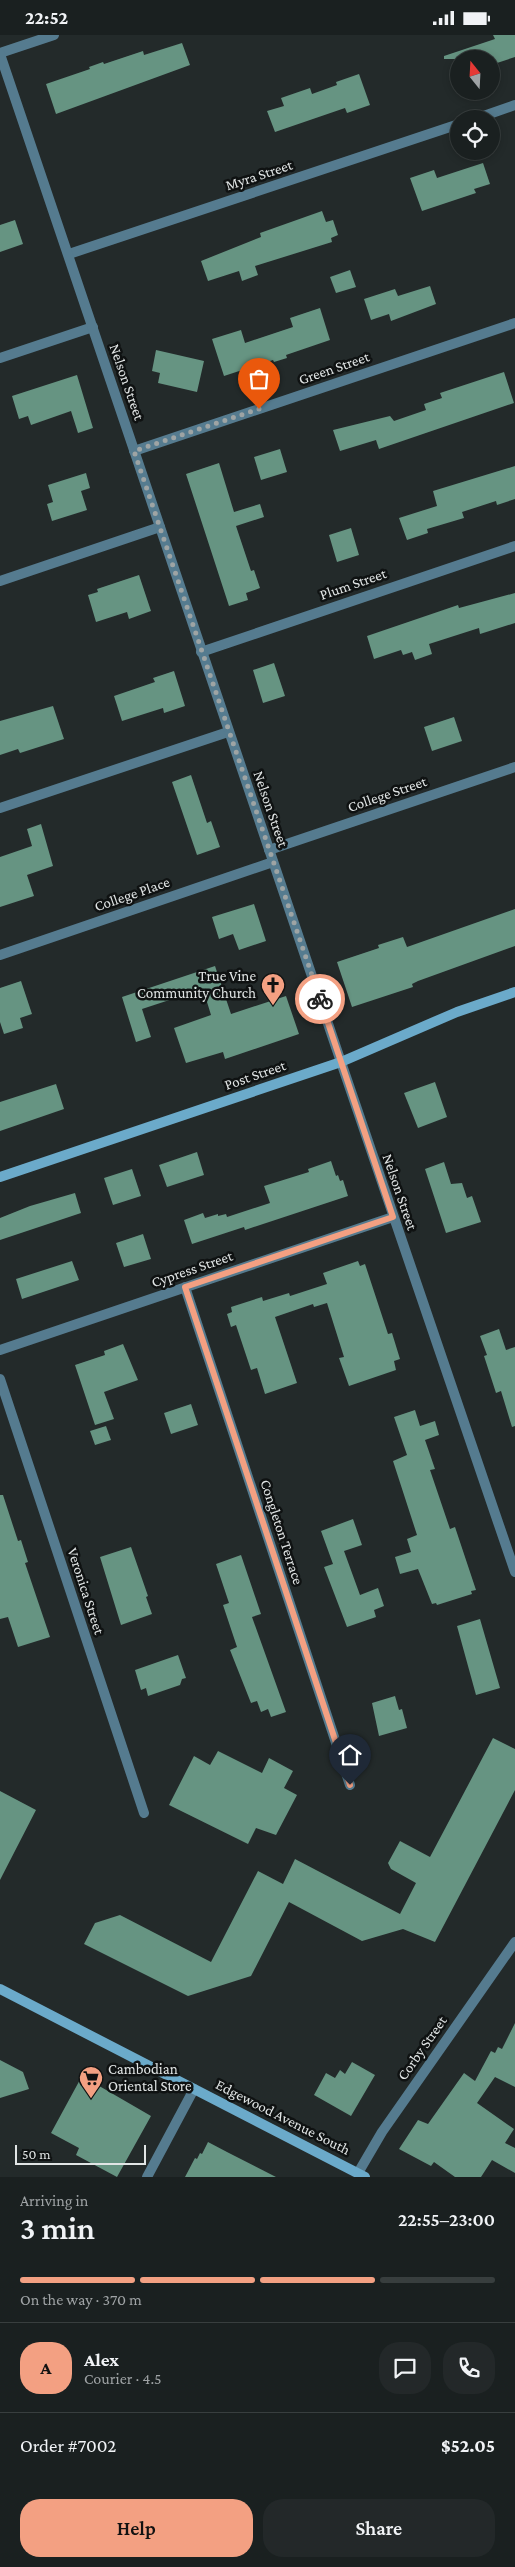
<!DOCTYPE html>
<meta charset="utf-8">
<style>
:root{--surface:#1a2020;--page:#232829;--text:#f1f3f6;--muted:#9fa3a5;--line:#383e3e;--accent:#f3a082}
body{margin:0;font-family:"Crimson Pro",serif;background:var(--page);color:var(--text);height:100vh;display:flex;flex-direction:column;font-size:19px;white-space:nowrap}
*{box-sizing:border-box;margin:0}
p{font-size:16px;color:var(--muted)}
.icon{flex:none;width:28px;height:28px;fill:none;stroke:currentColor;stroke-width:2;stroke-linecap:round;stroke-linejoin:round}
.map{position:relative;height:2142px;overflow:hidden}
.drawer{display:flex;flex-direction:column;background:var(--surface);flex:1}
.drawer>*{flex:none}
.needle{width:32px;rotate:342deg}
.controls{position:absolute;left:450px;top:15px;display:grid;gap:10px}
.controls a{display:grid;place-items:center;width:50px;height:50px;border-radius:50%;background:var(--surface);box-shadow:0 2px 8px #0003,0 0 0 1px var(--line);font-size:25px}
.scale{position:absolute;left:15px;bottom:12px;width:131px;box-sizing:border-box;padding-left:5px;border:2px solid #e1e5e5;border-top:0;font-size:14px;line-height:18px;white-space:nowrap;color:#e1e5e5;-webkit-text-stroke:4px #0f1212;paint-order:stroke}
.pin{position:absolute;display:grid;place-items:center;width:42px;height:42px;color:#fff;margin:-51px -21px;border-radius:50% 50% 50% 0;rotate:-45deg;box-shadow:0 0 5px #0007}
.pin .icon{rotate:45deg}
.courier{position:absolute;display:grid;place-items:center;width:50px;height:50px;margin:-25px;border:4px solid #f3a082;border-radius:50%;background:#fff;color:#222;box-shadow:0 1px 6px #0007}
.headline em{font-style:normal;font-weight:600}
.headline div{display:flex;flex-direction:column-reverse}
.headline{display:flex;align-items:center;justify-content:space-between;height:85px;padding:0 20px}
h1{font-size:32px;font-weight:600;line-height:38px}
.bar{display:grid;grid-template-columns:repeat(4,1fr);gap:8px 5px;align-content:center;height:60px;padding:0 20px}
.bar i{height:6px;border-radius:4px;background:var(--line)}
.bar .active{background:var(--accent)}
.bar p{grid-column:span 4}
.line{display:flex;align-items:center;gap:12px;padding:0 20px;border-top:1px solid var(--line)}
.line div{flex:1}
.round{display:grid;place-items:center;flex:none;width:52px;height:52px;border-radius:20px;background:var(--page)}
.primary-button{display:flex;gap:10px;margin-top:auto;padding:10px 20px}
.primary-button a{flex:1;height:58px;border-radius:20px;background:var(--accent);color:#111;font-size:20px;font-weight:600;line-height:58px;text-align:center}
.primary-button a+a{background:var(--page);color:var(--text)}
.status{display:flex;justify-content:space-between;align-items:center;height:35px;padding:0 25px;background:var(--surface);direction:ltr}
.status svg{height:14px;fill:currentColor}
.map>svg:first-child{display:block}
</style>
<div class="status"><b>22:52</b><svg viewBox="0 0 49 12"><path d="M0 12V9h3v3zM5 12V6h3v6zM10 12V3h3v9zM15 12V0h3v12zM26 1h20v11H26zM47 4h2v5h-2z"/></svg></div>
<div class="map">
<svg width="515" height="2142" viewBox="0 0 515 2142">
<rect width="100%" height="100%" fill="#232a2a"/>
<path fill="#669482" d="M493,0H515V22L497,28L495,24H444V21L495,4Z
M182,8L190,30L56,79L46,49L90,34L89,32L103,27L104,29L143,16L144,20Z
M359,39L370,70L347,78L345,73L275,97L267,76L284,71L281,63L310,53L312,59L337,50L336,47Z
M483,128L490,149L474,154L476,158L422,176L410,143L434,135L437,143Z
M322,176L326,187L333,185L338,200L331,203L332,207L255,231L258,240L242,246L239,236L208,246L201,226L261,202L260,198Z
M15,185L23,209L0,217V190Z
M350,235L356,252L336,258L330,242Z
M430,251L436,269L391,286L389,279L371,285L364,264L395,254L398,261Z
M320,273L330,305L286,320L287,323L274,327L273,325L224,341L212,304L241,295L245,308L293,292L290,283Z
M156,315L204,326L197,357L158,348L160,338L152,336Z
M504,337L514,368L379,414L376,405L340,416L333,395L390,381L394,386L426,375L424,369L442,363L440,358Z
M77,340L93,393L78,398L71,376L31,390L28,381L19,384L12,361Z
M280,414L287,437L261,445L254,422Z
M219,428L234,477L260,469L264,482L236,491L251,536L254,535L260,553L246,558L248,565L229,571L186,439Z
M515,431V464L497,470L496,466L462,477L464,483L427,494L428,498L407,505L399,483L437,471L433,456Z
M86,438L90,453L81,456L87,475L52,486L47,469L53,467L48,450Z
M351,493L359,520L337,527L329,500Z
M139,540L151,576L129,584L127,577L96,587L88,560L98,557L97,554Z
M515,558V588L480,599L479,593L429,609L432,619L415,625L412,617L403,620L401,615L374,624L367,601L458,570L459,573Z
M274,628L285,661L263,668L253,635Z
M174,636L185,671L164,678L163,673L122,686L114,661L155,647L153,643Z
M53,671L64,704L20,718L18,714L0,720V686Z
M454,682L462,706L432,716L424,692Z
M191,740L207,788L211,786L220,812L197,820L172,747Z
M41,789L53,831L27,840L34,861L0,872V822L32,811L27,794Z
M254,869L266,906L239,915L233,899L219,904L212,882Z
M515,874V911L418,946L412,949L413,952L352,972L337,927L379,913L378,910L403,902L407,912Z
M215,931L231,979L286,961L299,999L225,1024L223,1017L186,1028L174,993L211,980L203,954L142,974L151,1002L136,1007L122,962Z
M21,946L32,979L20,983L23,993L4,999L0,987V953Z
M435,1047L447,1082L418,1093L404,1058Z
M56,1049L64,1074L0,1096V1067Z
M197,1117L204,1140L167,1152L159,1130Z
M331,1126L336,1141L338,1140L340,1146L343,1145L348,1161L245,1195L244,1192L192,1209L184,1185L203,1178L205,1183L218,1179V1181L226,1179L227,1182L270,1168L264,1151L309,1137L308,1134Z
M444,1127L451,1149L462,1148L467,1163L472,1161L481,1187L446,1198L425,1134Z
M132,1134L141,1161L113,1170L104,1143Z
M75,1158L81,1178L0,1205V1183L30,1171Z
M143,1199L151,1224L124,1232L116,1208Z
M72,1226L79,1245L22,1264L16,1244Z
M358,1226L360,1231L365,1229L388,1299L392,1298L400,1324L394,1326L396,1335L349,1351L339,1323L344,1322L327,1268L314,1272L313,1269L275,1282L297,1348L265,1359L257,1333L251,1335L236,1290L231,1292L227,1279L232,1277L231,1272L262,1262L263,1266L289,1258L290,1261L327,1249L323,1238Z
M499,1294L506,1315L515,1312V1391L512,1392L501,1356L496,1358L484,1321L487,1320L480,1301Z
M123,1309L138,1345L104,1357L114,1384L95,1390L75,1330L105,1320L104,1316Z
M191,1369L198,1390L171,1399L164,1378Z
M415,1375L420,1391L435,1386L439,1400L425,1405L435,1434L430,1435L450,1494L455,1492L476,1555L471,1556L472,1559L437,1570L436,1568L432,1569L418,1534L400,1539L395,1522L411,1517L407,1504L417,1500L393,1426L407,1420L394,1382Z
M106,1391L111,1405L95,1410L90,1396Z
M0,1460H3L18,1506L21,1505L28,1527L25,1528L50,1602L18,1612L8,1582L0,1584Z
M353,1484L362,1510L344,1516L360,1560L378,1553L384,1571L374,1575L376,1582L347,1592L324,1532L333,1529L321,1496Z
M131,1512L148,1561L146,1562L152,1579L121,1590L100,1522Z
M241,1520L261,1579L252,1582L286,1677L271,1682L268,1674L261,1677L257,1666L251,1668L230,1615L237,1612L223,1570L229,1568L216,1529Z
M480,1584L500,1653L476,1660L457,1591Z
M178,1620L186,1643L182,1644L180,1650L148,1661L146,1653L141,1655L135,1635Z
M395,1661L399,1675L402,1674L407,1693L379,1701L372,1668Z
M493,1703L515,1714V1755L435,1907L403,1894L362,1906L289,1867L251,1941L188,1961L84,1909L95,1888L120,1880L211,1927L258,1836L283,1849L295,1824L400,1879L416,1848L391,1834L388,1828L400,1806L430,1822Z
M218,1716L262,1738L269,1723L293,1736L284,1753L297,1760L276,1800L256,1793L248,1809L169,1770L194,1721L210,1730Z
M0,1756L36,1775L0,1845Z
M515,1988V2052L495,2042L477,2068L514,2094L505,2108L515,2113V2138L492,2125L481,2142H455L434,2127L431,2131L399,2114L418,2085L428,2089L464,2038L475,2046L491,2016L495,2018L498,2012L502,2014Z
M0,2025L23,2037L29,2054L0,2063Z
M352,2027L375,2040L351,2081L314,2060L326,2038L335,2043L340,2035L345,2039Z
M82,2041L151,2081L117,2142L76,2120L79,2113L51,2098Z
M208,2107L227,2117L276,2142H185L195,2123L197,2124L200,2118L202,2119Z"/>
<g fill="none" stroke-linecap="round" stroke-linejoin="round">
<path stroke="#557b8f" stroke-width="10" d="M0,18L54,0
M475,84L515,70
M69,219L459,89
M0,323L93,292
M134,416L515,288
M0,546L160,492
M201,617L515,511
M0,773L228,697
M269,815L515,732
M0,920L273,827
M341,1027L515,1537
M185,1252L350,1750
M0,1315L393,1182
M0,1344L144,1778
M358,2138L382,2097L515,1907
M147,2142L194,2054"/>
<path stroke="#557b8f" stroke-width="10" d="M0,19L341,1027"/>
<path stroke="#6baaca" stroke-width="10" d="M0,1142L341,1027L457,977L515,957
M0,1954L365,2142"/>
</g>
<g fill="none" stroke-linecap="round" stroke-linejoin="round">
<path stroke="#9ea4a4" stroke-width="5" stroke-dasharray="0 9" d="M259,374L134,416L320,964"/>
<path stroke="#f3a082" stroke-width="6" d="M320,964L393,1182L185,1252L350,1750"/>
</g>
<defs>
<g id="church-pin" transform="scale(1.25)"><path d="M0 17L-7.5 6A9.5 9.5 0 1 1 7.5 6Z" fill="#f3a082" stroke="#0f1212"/><path d="M-1.2-6h2.4v3.5h3.3v2.4h-3.3V6h-2.4V-.1h-3.3v-2.4h3.3Z" fill="#111"/></g>
<g id="supermarket-pin" transform="scale(1.25)"><path d="M0 17L-7.5 6A9.5 9.5 0 1 1 7.5 6Z" fill="#f3a082" stroke="#0f1212"/><path d="M-6-5.5h2.5l.6 2H6L4.5 2H-2.5L-4.4-4H-6ZM-1.5 3.2a1.3 1.3 0 1 0 .1 0ZM3 3.2a1.3 1.3 0 1 0 .1 0Z" fill="#111"/></g>
</defs>
<g fill-rule="evenodd">
<use href="#church-pin" x="273" y="950"/>
<use href="#supermarket-pin" x="91" y="2043"/>
</g>
<g text-anchor="middle" dominant-baseline="central" stroke-width="5" stroke-linejoin="round" paint-order="stroke">
<g font-size="15" fill="#e1e5e5" stroke="#0f1212">
<text transform="translate(259 140) rotate(-18)">Myra Street</text>
<text transform="translate(334 333) rotate(-19)">Green Street</text>
<text transform="translate(127 347) rotate(71)">Nelson Street</text>
<text transform="translate(353 549) rotate(-19)">Plum Street</text>
<text transform="translate(387 759) rotate(-19)">College Street</text>
<text transform="translate(271 774) rotate(71)">Nelson Street</text>
<text transform="translate(132 859) rotate(-19)">College Place</text>
<text transform="translate(255 1040) rotate(-19)">Post Street</text>
<text transform="translate(400 1157) rotate(71)">Nelson Street</text>
<text transform="translate(192 1234) rotate(-19)">Cypress Street</text>
<text transform="translate(282 1497) rotate(72)">Congleton Terrace</text>
<text transform="translate(86 1556) rotate(72)">Veronica Street</text>
<text transform="translate(422 2013) rotate(-55)">Corby Street</text>
<text transform="translate(283 2082) rotate(27)">Edgewood Avenue South</text>
</g>
<g font-size="15" fill="#e1e5e5" stroke="#0f1212" text-anchor="end">
<text x="256" y="941">True Vine<tspan x="256" dy="17">Community Church</tspan></text>
<text x="108" y="2034" text-anchor="start">Cambodian<tspan x="108" dy="17">Oriental Store</tspan></text>
</g>
</g>
</svg>
<div class="controls">
<a><svg class="needle" viewBox="-14 -14 28 28"><path d="M0-13l5 13h-10z" fill="#e53935"/><path d="M0 13l5-13h-10z" fill="#9fa3a5"/></svg></a>
<a><svg class="icon" aria-label="locate" viewBox="0 0 24 24"><circle cx="12" cy="12" r="6"/><path d="M12 2v4M12 18v4M2 12h4M18 12h4"/></svg></a>
</div>
<div class="scale">50 m</div>
<div class="pin" style="left:259px;top:374px;background:#ea580c"><svg class="icon" aria-label="bag" viewBox="0 0 24 24"><path d="M5 8h14l-1 12H6zM9 8a3 3 0 0 1 6 0"/></svg></div>
<div class="pin" style="left:350px;top:1750px;background:#1f2937"><svg class="icon" aria-label="home" viewBox="0 0 24 24"><path d="M3 11l9-7 9 7M6 9v11h12V9"/></svg></div>
<div class="courier" style="left:320px;top:964px"><svg class="icon" aria-label="bike" viewBox="0 0 24 24"><circle cx="6" cy="16" r="4"/><circle cx="18" cy="16" r="4"/><path d="M6 16l4-8h5l3 8M10 8l3 8H6M13 5h3"/></svg></div>
</div>
<section class="drawer">
<div class="headline"><div><h1>3 min</h1><p>Arriving in</p></div><em>22:55–23:00</em></div>
<div class="bar"><i class="active"></i><i class="active"></i><i class="active"></i><i></i><p>On the way · 370 m</p></div>
<div class="line" style="height:90px"><b class="round" style="background:var(--accent);color:#111">A</b><div><b>Alex</b><p>Courier · 4.5</p></div><a class="round"><svg class="icon" aria-label="chat" viewBox="0 0 24 24"><path d="M4 5h16v11H9l-5 4z"/></svg></a><a class="round"><svg class="icon" aria-label="phone" viewBox="0 0 24 24"><path d="M5 4h4l2 5-3 2q2 4 5 5l2-3 5 2v4C11 20 4 13 5 4z"/></svg></a></div>
<div class="line" style="height:65px"><div>Order #7002</div><b>$52.05</b></div>
<div class="primary-button"><a>Help</a><a>Share</a></div>
</section>
